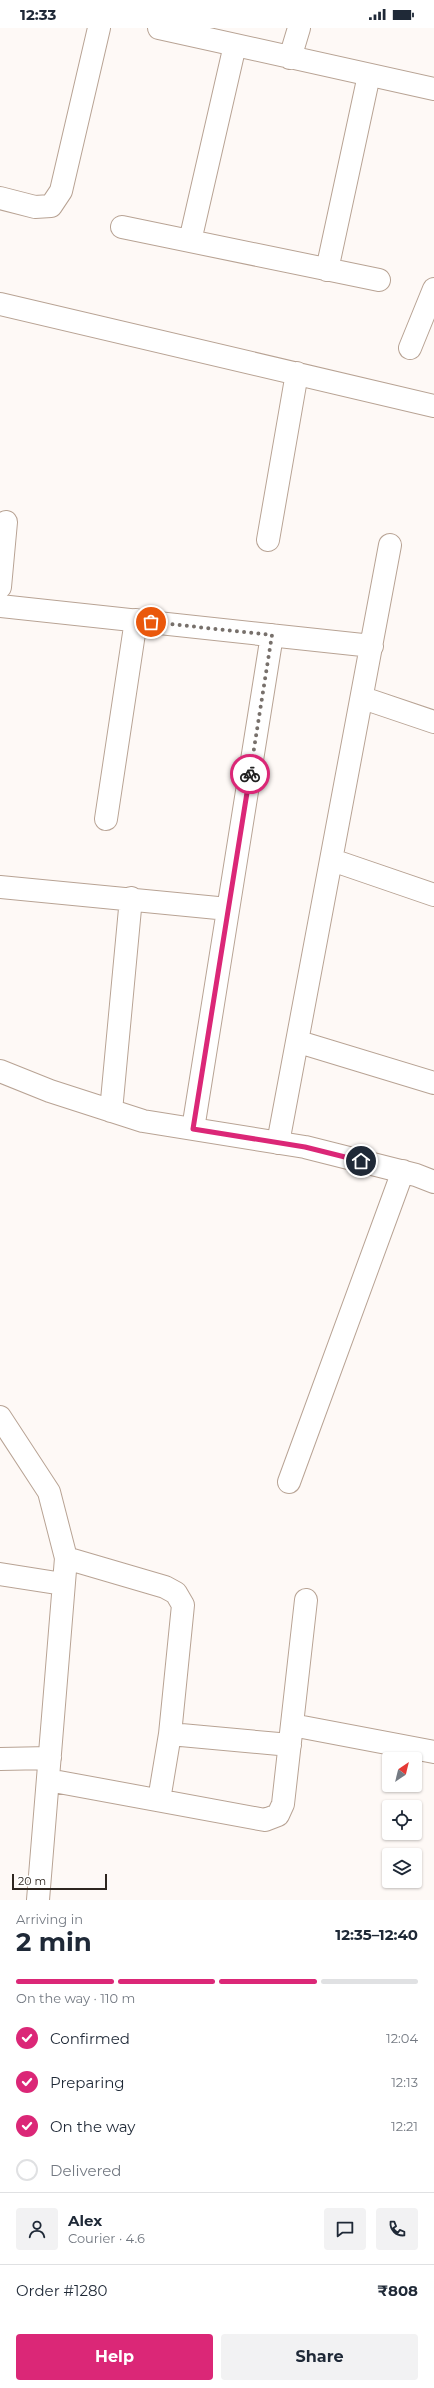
<!DOCTYPE html>
<meta charset="utf-8">
<style>
:root{--surface:#fff;--page:#f2f2f3;--text:#1f2937;--muted:#747a83;--line:#e0e1e3;--accent:#db2777}
body{margin:0;font-family:Montserrat,sans-serif;background:var(--page);color:var(--text);height:100vh;display:flex;flex-direction:column;font-size:15px;white-space:nowrap}
*{box-sizing:border-box;margin:0}
p{font-size:13px;color:var(--muted)}
.icon{flex:none;width:22px;height:22px;fill:none;stroke:currentColor;stroke-width:2;stroke-linecap:round;stroke-linejoin:round}
.map{position:relative;height:1872px;overflow:hidden}
.panel{display:flex;flex-direction:column;background:var(--surface);flex:1}
.panel>*{flex:none}
.needle{width:26px;rotate:35deg}
.controls{position:absolute;left:382px;top:1724px;display:grid;gap:8px}
.controls a{display:grid;place-items:center;width:40px;height:40px;border-radius:4px;background:var(--surface);box-shadow:0 1px 3px #0004;font-size:20px}
.scale{position:absolute;left:12px;bottom:10px;width:95px;box-sizing:border-box;padding-left:4px;border:2px solid #2e2620;border-top:0;font-size:11px;line-height:14px;white-space:nowrap;color:#2e2620;-webkit-text-stroke:3px #fff;paint-order:stroke}
.pin{position:absolute;display:grid;place-items:center;width:34px;height:34px;color:#fff;margin:-17px;border:2px solid #fff;border-radius:50%;box-shadow:0 1px 4px #0007}
.courier{position:absolute;display:grid;place-items:center;width:40px;height:40px;margin:-20px;border:3px solid #db2777;border-radius:50%;background:#fff;color:#222;box-shadow:0 1px 5px #0007}
.headline em{font-style:normal;font-weight:700}
.headline div{display:flex;flex-direction:column-reverse}
.headline{display:flex;align-items:center;justify-content:space-between;height:68px;padding:0 16px}
h1{font-size:26px;font-weight:700;line-height:30px}
.bar{display:grid;grid-template-columns:repeat(4,1fr);gap:6px 4px;align-content:center;height:48px;padding:0 16px}
.bar i{height:5px;border-radius:3px;background:var(--line)}
.bar .selected{background:var(--accent)}
.bar p{grid-column:span 4}
.line{display:flex;align-items:center;gap:10px;padding:0 16px;border-top:1px solid var(--line)}
.line div{flex:1}
.round{display:grid;place-items:center;flex:none;width:42px;height:42px;border-radius:4px;background:var(--page)}
ol{padding:0 16px;list-style:none}
li{display:flex;align-items:center;gap:12px;height:44px}
li p{margin-inline-start:auto}
li .icon{padding:4px;border-radius:50%;background:var(--accent);color:#fff;stroke-width:4}
li:last-child{color:var(--muted)}
li i{width:22px;height:22px;border:2px solid var(--line);border-radius:50%}
.cta{display:flex;gap:8px;margin-top:auto;padding:8px 16px}
.cta a{flex:1;height:46px;border-radius:4px;background:var(--accent);color:#fff;font-size:16px;font-weight:700;line-height:46px;text-align:center}
.cta a+a{background:var(--page);color:var(--text)}
.status{display:flex;justify-content:space-between;align-items:center;height:28px;padding:0 20px;background:var(--surface);direction:ltr}
.status svg{height:11px;fill:currentColor}
.map>svg:first-child{display:block}
</style>
<div class="status"><b>12:33</b><svg viewBox="0 0 49 12"><path d="M0 12V9h3v3zM5 12V6h3v6zM10 12V3h3v9zM15 12V0h3v12zM26 1h20v11H26zM47 4h2v5h-2z"/></svg></div>
<div class="map">
<svg width="434" height="1872" viewBox="0 0 434 1872">
<rect width="100%" height="100%" fill="#fef9f6"/>
<g fill="none" stroke-linecap="round" stroke-linejoin="round">
<g stroke="#b8a394" stroke-width="24">
<path id="minor" d="M159,0L434,61
M290,30L299,0
M0,170L35,179L51,178L61,163L99,0
M122,199L379,252
M190,213L235,17
M327,242L369,47
M0,276L434,378
M410,320L434,261
M268,512L297,345
M0,559L6,494
M0,578L372,618
M363,670L434,694
M106,791L136,592
M332,832L434,867
M0,859L228,881
M299,1014L434,1055
M0,1043L50,1063L143,1093L305,1119L416,1147L434,1154
M111,1083L131,870
M193,1101L272,607
M278,1115L390,517
M0,1389L49,1464L66,1530L38,1872
M289,1454L403,1143
M66,1530L165,1559L176,1565L183,1577L170,1706L159,1772
M0,1546L63,1556
M292,1697L434,1724
M170,1706L290,1717
M0,1731L50,1730
M48,1752L265,1792L278,1787L283,1776L306,1572"/>
</g>
<use href="#minor" stroke="#fff" stroke-width="22"/>
</g>
<g fill="none" stroke-linecap="round" stroke-linejoin="round">
<path stroke="#77706b" stroke-width="4" stroke-dasharray="0 7.2" d="M151,594L272,607L250,746"/>
<path stroke="#db2777" stroke-width="5" d="M250,746L193,1101L305,1119L361,1133"/>
</g>
</svg>
<div class="controls">
<a><svg class="needle" viewBox="-14 -14 28 28"><path d="M0-13l5 13h-10z" fill="#e53935"/><path d="M0 13l5-13h-10z" fill="#747a83"/></svg></a>
<a><svg class="icon" aria-label="locate" viewBox="0 0 24 24"><circle cx="12" cy="12" r="6"/><path d="M12 2v4M12 18v4M2 12h4M18 12h4"/></svg></a>
<a><svg class="icon" aria-label="layers" viewBox="0 0 24 24"><path d="M12 4l9 5-9 5-9-5zM3 14l9 5 9-5"/></svg></a>
</div>
<div class="scale">20 m</div>
<div class="pin" style="left:151px;top:594px;background:#ea580c"><svg class="icon" aria-label="bag" viewBox="0 0 24 24"><path d="M5 8h14l-1 12H6zM9 8a3 3 0 0 1 6 0"/></svg></div>
<div class="pin" style="left:361px;top:1133px;background:#1f2937"><svg class="icon" aria-label="home" viewBox="0 0 24 24"><path d="M3 11l9-7 9 7M6 9v11h12V9"/></svg></div>
<div class="courier" style="left:250px;top:746px"><svg class="icon" aria-label="bike" viewBox="0 0 24 24"><circle cx="6" cy="16" r="4"/><circle cx="18" cy="16" r="4"/><path d="M6 16l4-8h5l3 8M10 8l3 8H6M13 5h3"/></svg></div>
</div>
<section class="panel">
<div class="headline"><div><h1>2 min</h1><p>Arriving in</p></div><em>12:35–12:40</em></div>
<div class="bar"><i class="selected"></i><i class="selected"></i><i class="selected"></i><i></i><p>On the way · 110 m</p></div>
<ol>
<li><svg class="icon" aria-label="check" viewBox="0 0 24 24"><path d="M5 12l5 5 9-10"/></svg>Confirmed<p>12:04</p></li>
<li><svg class="icon" aria-label="check" viewBox="0 0 24 24"><path d="M5 12l5 5 9-10"/></svg>Preparing<p>12:13</p></li>
<li><svg class="icon" aria-label="check" viewBox="0 0 24 24"><path d="M5 12l5 5 9-10"/></svg>On the way<p>12:21</p></li>
<li><i></i>Delivered</li>
</ol>
<div class="line" style="height:72px"><a class="round"><svg class="icon" aria-label="person" viewBox="0 0 24 24"><circle cx="12" cy="8" r="4"/><path d="M4 21q1-7 8-7t8 7"/></svg></a><div><b>Alex</b><p>Courier · 4.6</p></div><a class="round"><svg class="icon" aria-label="chat" viewBox="0 0 24 24"><path d="M4 5h16v11H9l-5 4z"/></svg></a><a class="round"><svg class="icon" aria-label="phone" viewBox="0 0 24 24"><path d="M5 4h4l2 5-3 2q2 4 5 5l2-3 5 2v4C11 20 4 13 5 4z"/></svg></a></div>
<div class="line" style="height:52px"><div>Order #1280</div><b>₹808</b></div>
<div class="cta"><a>Help</a><a>Share</a></div>
</section>
